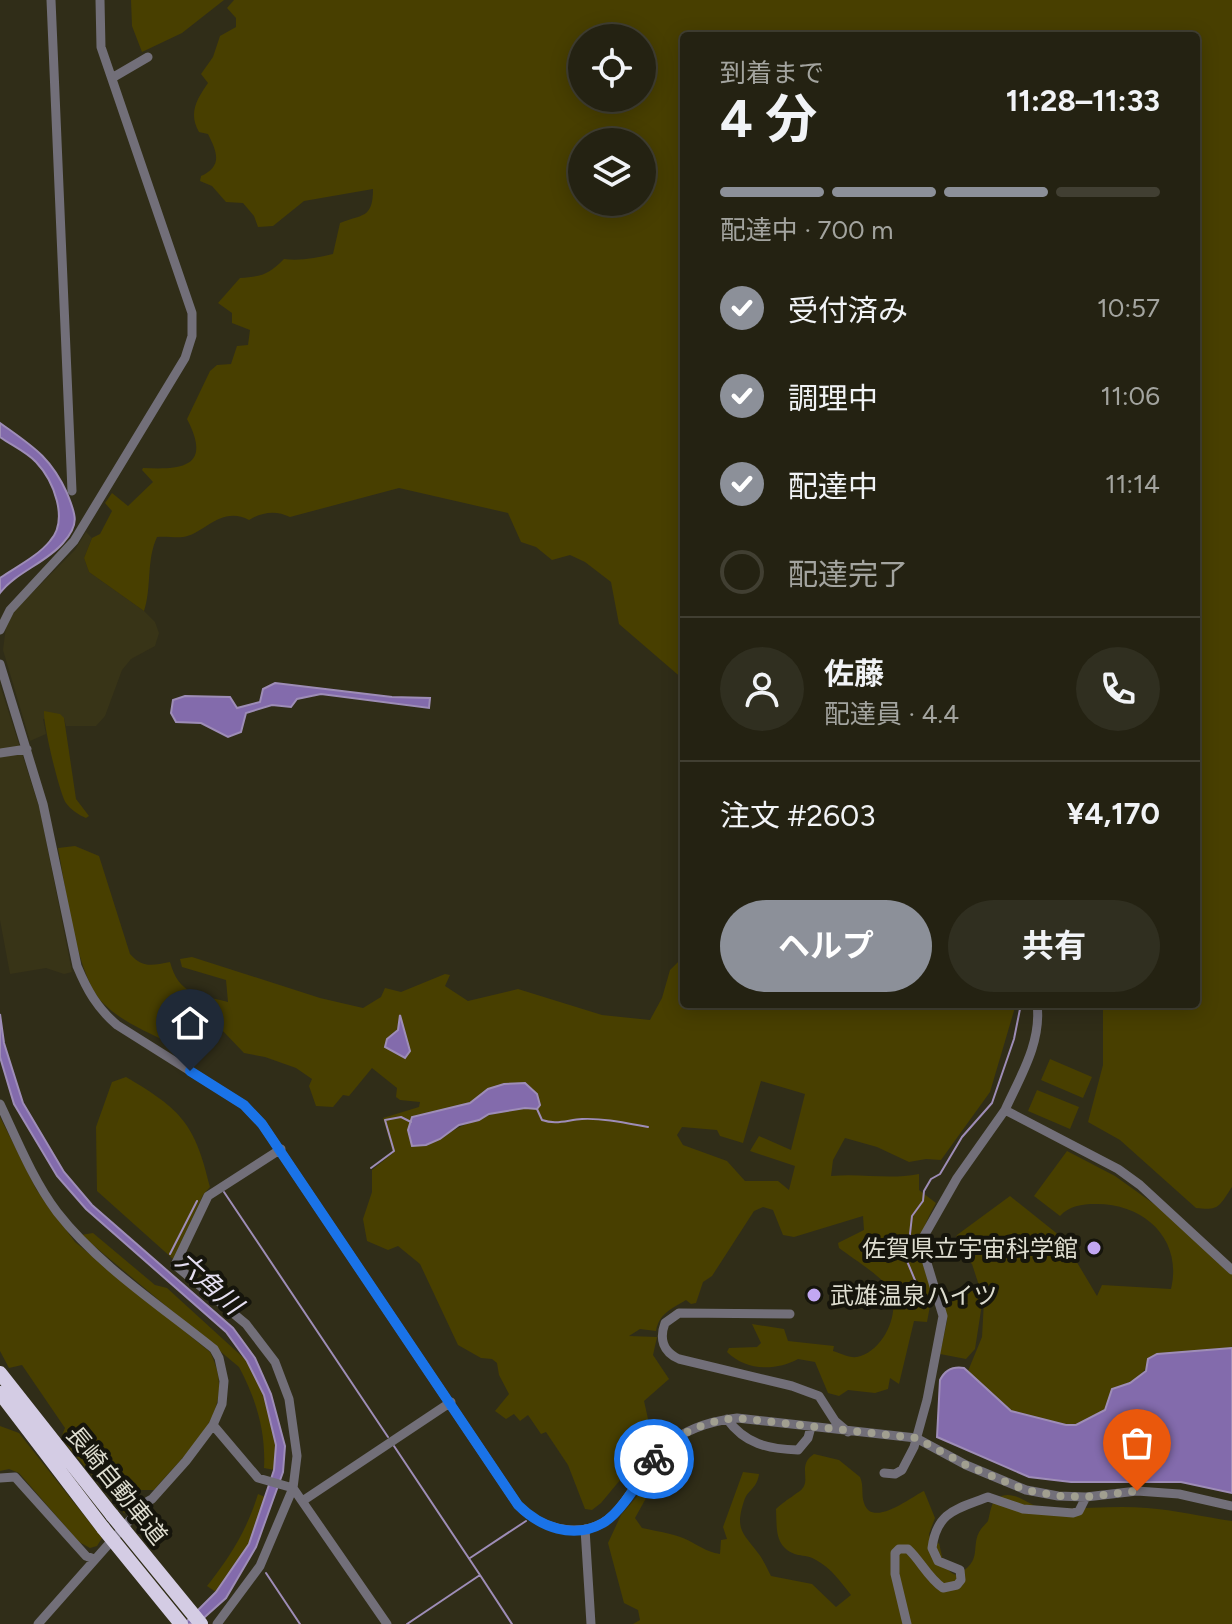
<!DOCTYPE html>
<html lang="ja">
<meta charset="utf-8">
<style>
:root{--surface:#242212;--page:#302f20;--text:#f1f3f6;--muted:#a3a49f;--line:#413f32;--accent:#8c9099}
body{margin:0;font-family:Figtree,"Noto Sans JP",sans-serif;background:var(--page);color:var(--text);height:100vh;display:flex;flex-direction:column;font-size:30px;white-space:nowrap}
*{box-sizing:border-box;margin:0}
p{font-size:26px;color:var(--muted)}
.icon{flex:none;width:44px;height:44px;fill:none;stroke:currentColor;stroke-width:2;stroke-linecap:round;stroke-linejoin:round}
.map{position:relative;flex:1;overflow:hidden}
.panel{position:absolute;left:680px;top:32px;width:520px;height:976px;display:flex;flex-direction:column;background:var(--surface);border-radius:8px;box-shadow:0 4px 20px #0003,0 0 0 2px var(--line)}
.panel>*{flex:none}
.controls{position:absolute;left:568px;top:24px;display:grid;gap:16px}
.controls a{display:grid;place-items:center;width:88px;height:88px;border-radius:50%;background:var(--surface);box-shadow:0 4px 20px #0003,0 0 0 2px var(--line);font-size:40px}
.pin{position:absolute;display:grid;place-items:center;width:68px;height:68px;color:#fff;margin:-82px -34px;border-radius:50% 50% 50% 0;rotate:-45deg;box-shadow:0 0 8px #0007}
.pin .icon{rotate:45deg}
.courier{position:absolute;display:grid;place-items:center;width:80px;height:80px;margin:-40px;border:6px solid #1a73e8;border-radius:50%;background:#fff;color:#222;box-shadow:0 2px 10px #0007}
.head em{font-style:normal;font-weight:700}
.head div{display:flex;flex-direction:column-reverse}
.head{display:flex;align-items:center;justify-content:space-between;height:136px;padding:0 40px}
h1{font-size:52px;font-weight:700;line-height:60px}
.bar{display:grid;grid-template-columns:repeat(4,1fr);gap:12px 8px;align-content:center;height:96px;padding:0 40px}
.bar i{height:10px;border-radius:6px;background:var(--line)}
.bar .current{background:var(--accent)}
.bar p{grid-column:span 4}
.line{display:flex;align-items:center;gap:20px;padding:0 40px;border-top:2px solid var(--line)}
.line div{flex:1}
.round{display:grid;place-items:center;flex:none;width:84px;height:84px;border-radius:42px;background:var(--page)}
ol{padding:0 40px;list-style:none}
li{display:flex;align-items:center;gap:24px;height:88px}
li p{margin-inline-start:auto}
li .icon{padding:8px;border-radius:50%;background:var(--accent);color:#fff;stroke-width:4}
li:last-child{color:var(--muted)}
li i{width:44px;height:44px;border:4px solid var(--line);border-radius:50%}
.action{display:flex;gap:16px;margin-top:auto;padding:16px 40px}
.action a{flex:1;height:92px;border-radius:48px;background:var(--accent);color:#fff;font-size:32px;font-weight:700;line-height:92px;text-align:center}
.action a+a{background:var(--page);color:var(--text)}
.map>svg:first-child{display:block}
</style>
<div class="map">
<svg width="1232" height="1624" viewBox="0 0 1232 1624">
<rect width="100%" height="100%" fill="#302d18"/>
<path fill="#383417" d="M86,532L92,538L84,558L89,572L144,611L155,622L159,633L155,646L131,659L122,670L105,716L96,726H66L64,718L43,719L46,734L30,741L3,650L6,626L12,613L75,550Z
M0,685L40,810L72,972L64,974L46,968L10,974L0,920Z"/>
<path fill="#483f00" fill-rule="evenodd" d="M131,0H224L182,33L142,52L132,26Z
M234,0H1232V1187C1219,1206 1220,1211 1196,1208L1120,1140L1088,1122L1103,1065V1004H1196V36H684V680L619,624L611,582L585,562L570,555L552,560L536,547L521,542L508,513L399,488L290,517C276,510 262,512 249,520C221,505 203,535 183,537C175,538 166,536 157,537C146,561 152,587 144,611L89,572L84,558L92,538L100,534L112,511L105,503L112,493L128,506L153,482L142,470L143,468C183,470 212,467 187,419L210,371L217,365L231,364L237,346L248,345L250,330L232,323V313L218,303L240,278C263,276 268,275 284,259C300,261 316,258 333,254L340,223C362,214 373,219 373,189L304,201L273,226L258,227L254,216L243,203L226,202L212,186L200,181L201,176C223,166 217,152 208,134L199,132C188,113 197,99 208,83L201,74L213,57L220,36L236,27V18L227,8ZM582,38H642V98H582ZM582,142H642V202H582Z
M44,711L60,714L64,718L76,799L89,816L86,818C79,815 71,810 66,803C59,792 43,724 44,711Z
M75,846L99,856L130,954C143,969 153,965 170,962C179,995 197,994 228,1002L226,980L182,967L180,959L192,957L320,998L363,1008L381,997L385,988L401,992L445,974L450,975L445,986L468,1001L518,989L602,1015L650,1020L662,998L670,970L684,956V1004H1016L990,1092L941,1160L926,1159L909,1162L877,1147L845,1138L833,1160L831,1176C862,1173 888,1180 919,1174V1190L936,1203C911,1247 921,1257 935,1302L930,1306L927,1322L914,1321L899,1384L890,1378L888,1389L875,1393L848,1390L839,1396L828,1393L815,1362L798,1359C776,1371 746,1371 727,1352L729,1348L757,1347L761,1343L752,1324L784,1329L788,1341L834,1346L833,1351C840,1353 849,1358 857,1357C882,1352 900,1316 891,1292C885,1278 852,1258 839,1248L838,1243L864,1230L863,1216L794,1237L783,1235L773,1210L763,1207L754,1211L712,1276L703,1282L696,1303L691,1304L686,1300C671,1309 659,1314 656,1331L640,1329L629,1336L657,1337L653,1355L669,1379L644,1401L650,1428L655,1438L601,1503L592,1510L585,1509L568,1465L546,1432L541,1434L528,1415L520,1421L514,1414L506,1419L495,1411L509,1394L499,1375L497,1363L492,1359L481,1358L458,1345L420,1264L398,1246L388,1250L367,1241L363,1219L372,1192V1170L393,1153L383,1118L419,1107L420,1102L400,1100L396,1097L397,1088L372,1068L349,1096L343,1095L333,1107L316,1106L309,1086L312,1079L296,1068L265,1057L244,1053L221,1029L200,1033L177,1025L169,1043C146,1031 122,1022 104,1004C76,977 66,888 58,848ZM761,1081L805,1094L791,1150L759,1136L750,1151L795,1166L789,1190L778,1181H745L727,1161L683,1145L677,1135L682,1127L717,1130L720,1136L743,1143ZM488,1089L537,1109C505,1106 465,1121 440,1139L412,1117L470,1103Z
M1050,1059L1092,1077L1083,1098L1041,1080Z
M126,1077C182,1110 195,1124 210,1187L203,1195L173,1259L97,1191L96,1127L112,1082Z
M1037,1090L1079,1107L1070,1129L1028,1111Z
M0,1117L36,1189L75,1242L210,1352C240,1411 189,1448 154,1490H139L132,1508L124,1513L61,1438L65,1428L22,1365L9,1368L0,1351Z
M1067,1151L1115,1176L1189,1229L1232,1274V1348L1157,1354C1140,1376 1140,1380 1112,1389L1105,1410L1076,1425H1066L1011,1411L968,1371L982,1337L984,1301L972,1264L958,1252L954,1244L957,1235L1010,1196L1060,1236L1056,1242L1057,1249L1064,1254H1072L1097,1296L1102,1285L1171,1289C1183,1239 1144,1203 1095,1204C1082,1204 1069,1206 1060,1216L1034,1196Z
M93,1233L155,1285L167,1288L247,1361L264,1395L276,1445L274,1470L264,1468C266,1431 256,1399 239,1367L81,1235Z
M968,1285L982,1304L975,1349L966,1359L940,1354L947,1321L943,1300L960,1294L959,1288Z
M0,1426L19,1433L102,1538L97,1546L90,1548L79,1542L19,1473L9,1469L0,1471Z
M814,1454L839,1460L860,1477C864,1486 861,1494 864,1503C872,1529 912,1496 924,1491L935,1518L929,1534L932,1546L939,1543C942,1555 943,1570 956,1575C985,1561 969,1546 981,1529C983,1526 986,1524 988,1521C990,1514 991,1502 997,1498C1014,1488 1028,1506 1043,1508C1078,1510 1113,1505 1147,1508C1175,1510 1204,1517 1232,1521V1624H633L640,1620L638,1610L624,1603L608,1543L621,1515L647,1485L650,1491L635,1518L642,1528C656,1531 670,1533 683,1538C697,1544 706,1552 720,1554L721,1540L727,1539L723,1527L743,1472L759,1474C757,1489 748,1489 744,1501C735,1529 742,1532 758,1553C763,1559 767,1568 771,1576L812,1584L836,1607L851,1595C840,1581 832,1569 816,1560C810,1556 805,1556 798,1555C774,1548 777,1529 776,1509C783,1502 801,1491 802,1489C811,1479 797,1465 814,1454Z
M258,1494L265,1497L249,1544L216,1592L207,1586C230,1557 247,1530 258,1494Z"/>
<path fill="#836bac" stroke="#9e8db7" stroke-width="2" d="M0,423C32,446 50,456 67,493C76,515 80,524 63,543C46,563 16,572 0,593V578C16,567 38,556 50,541C69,520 54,481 36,462C27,452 11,445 0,437Z
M275,683L392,697L430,698L429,708L321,694L297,699L291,707L272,705L246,713L241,732L228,737L201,723L176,722L171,713L173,700L185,696L230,697L237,708L260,702L263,689Z
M0,1014L4,1043L23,1103L64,1172L92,1205L233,1328L255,1358L271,1394L285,1446L283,1472L256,1547L226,1598L197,1624H184L216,1592L249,1544L274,1470L276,1445L264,1395L247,1361L226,1332L86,1209L57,1176L14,1104L0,1057Z
M400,1015L410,1051L405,1058L385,1047L387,1039L398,1030Z
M525,1083L537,1094L540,1105L537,1109L525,1108L489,1114L479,1120L459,1125L440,1139L426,1145L412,1146L408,1130L412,1117L470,1103L488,1089L504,1084Z
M1232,1348V1493L1181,1482H1071L1029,1477L937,1437L940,1380C945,1370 952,1366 964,1368L1011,1411L1066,1425H1076L1105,1410L1112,1389L1130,1383L1146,1371L1148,1359L1157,1354Z"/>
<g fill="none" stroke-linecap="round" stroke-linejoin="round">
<path stroke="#9e8db7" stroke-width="2" d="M537,1109L542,1120C556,1125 567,1120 582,1119C604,1118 626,1123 648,1127
M371,1168L394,1151L385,1120L401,1117L411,1122
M224,1192L388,1437
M170,1254L197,1201
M922,1297L907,1261L912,1216L923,1201L924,1191L931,1179L940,1174L962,1137L992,1103L1014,1039L1021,1004
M394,1446L480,1575L407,1624
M470,1558L526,1521
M266,1573L300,1624
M480,1575L512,1624"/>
<path stroke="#726f79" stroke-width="9" d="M51,0L72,491
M112,78L148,57
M0,630L10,610L74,541L185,358L192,336V313L101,47L100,0
M0,664L43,804L77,966C87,990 97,1008 117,1025L244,1105L262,1124L518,1505C543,1531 588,1542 616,1512C634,1493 644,1466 664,1448C684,1429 711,1421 737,1418L916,1438L966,1465L1026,1490L1058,1496L1086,1497L1137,1491L1179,1494L1232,1506
M0,753L27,749
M0,1104C17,1140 33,1180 57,1212C99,1266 161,1306 214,1349L219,1358L224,1381L222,1404L213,1425L186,1461L152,1499L145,1503L38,1624
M1005,1110C1020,1077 1042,1042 1037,1004
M790,1314L679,1313L665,1323C659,1339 663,1352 679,1359L792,1386L819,1396L835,1421L848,1432
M727,1419C745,1444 768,1449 798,1450L808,1438L811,1427
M213,1425L258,1478L293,1488L387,1624
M884,1473L895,1474L902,1470L914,1447L927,1400L943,1316L927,1263L924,1236L957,1178L1005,1110L1118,1169L1140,1185L1232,1270
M0,1478L15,1477L86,1556L94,1559
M304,1500L451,1402
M585,1529L591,1624
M217,1624L260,1566L293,1488L297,1456L289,1399L275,1362L246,1324L175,1265L208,1196L281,1149
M907,1624L895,1574V1553L899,1549H908C921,1561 928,1578 943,1588L957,1585L961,1580L960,1570L938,1561L932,1548C937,1511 957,1509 988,1497L1023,1509L1073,1513L1079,1511L1086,1497"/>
<path stroke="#d4cce4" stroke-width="14" d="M0,1373L112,1515
M0,1393L103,1528"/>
<path stroke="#d4cce4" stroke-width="14" d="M112,1515L201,1624
M103,1528L181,1624"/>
</g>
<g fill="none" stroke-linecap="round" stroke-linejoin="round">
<path stroke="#a19f90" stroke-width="8" stroke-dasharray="0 14.4" d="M654,1459C675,1434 704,1421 737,1418L916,1438L966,1465L1006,1482L1026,1490L1058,1496L1086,1497L1137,1491"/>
<path stroke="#1a73e8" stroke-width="10" d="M190,1071L244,1105L262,1124L518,1505C540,1527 573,1540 603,1523C622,1512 641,1477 654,1459"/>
</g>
<g fill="#c2a7f2" stroke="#16150c" stroke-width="3">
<circle cx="1094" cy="1248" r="8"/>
<circle cx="814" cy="1295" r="8"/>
</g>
<g text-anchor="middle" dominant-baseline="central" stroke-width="8" stroke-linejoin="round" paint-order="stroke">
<g font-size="24" fill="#deddd0" stroke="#16150c" text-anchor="end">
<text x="1078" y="1248">佐賀県立宇宙科学館</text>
<text x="830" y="1295" text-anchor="start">武雄温泉ハイツ</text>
</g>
<g font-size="24" fill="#deddd0" stroke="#16150c">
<text transform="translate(117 1485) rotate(51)">長崎自動車道</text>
</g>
<g font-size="26" font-style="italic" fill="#e5dff2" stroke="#16150c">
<text transform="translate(209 1283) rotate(42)">六角川</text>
</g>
</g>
</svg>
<div class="controls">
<a><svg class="icon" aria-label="locate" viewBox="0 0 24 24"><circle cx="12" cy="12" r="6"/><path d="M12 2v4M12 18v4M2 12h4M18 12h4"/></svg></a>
<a><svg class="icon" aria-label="layers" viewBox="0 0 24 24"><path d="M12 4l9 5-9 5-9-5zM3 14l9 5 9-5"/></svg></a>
</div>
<div class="pin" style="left:1137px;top:1491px;background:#ea580c"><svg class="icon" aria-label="bag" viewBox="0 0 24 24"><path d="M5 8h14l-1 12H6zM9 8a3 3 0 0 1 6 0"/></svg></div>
<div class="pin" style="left:190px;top:1071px;background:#1f2937"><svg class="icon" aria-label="home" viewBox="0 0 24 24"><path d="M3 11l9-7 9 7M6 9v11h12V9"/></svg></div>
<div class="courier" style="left:654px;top:1459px"><svg class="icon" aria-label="bike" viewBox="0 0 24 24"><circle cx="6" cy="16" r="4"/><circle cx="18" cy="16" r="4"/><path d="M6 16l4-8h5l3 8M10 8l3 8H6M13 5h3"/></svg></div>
<section class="panel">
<div class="head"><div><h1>4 分</h1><p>到着まで</p></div><em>11:28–11:33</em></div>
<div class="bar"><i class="current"></i><i class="current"></i><i class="current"></i><i></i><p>配達中 · 700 m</p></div>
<ol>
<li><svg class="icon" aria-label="check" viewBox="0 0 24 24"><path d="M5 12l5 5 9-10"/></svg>受付済み<p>10:57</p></li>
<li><svg class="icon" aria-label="check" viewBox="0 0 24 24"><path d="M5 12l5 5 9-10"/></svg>調理中<p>11:06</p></li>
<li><svg class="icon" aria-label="check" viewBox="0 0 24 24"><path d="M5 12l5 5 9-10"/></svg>配達中<p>11:14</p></li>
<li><i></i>配達完了</li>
</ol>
<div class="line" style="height:144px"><a class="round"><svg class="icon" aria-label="person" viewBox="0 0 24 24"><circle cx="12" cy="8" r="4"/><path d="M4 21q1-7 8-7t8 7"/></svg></a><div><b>佐藤</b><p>配達員 · 4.4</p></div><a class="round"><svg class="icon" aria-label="phone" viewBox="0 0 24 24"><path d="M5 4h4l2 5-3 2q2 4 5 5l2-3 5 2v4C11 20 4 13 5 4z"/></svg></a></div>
<div class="line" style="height:104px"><div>注文 #2603</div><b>¥4,170</b></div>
<div class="action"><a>ヘルプ</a><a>共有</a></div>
</section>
</div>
